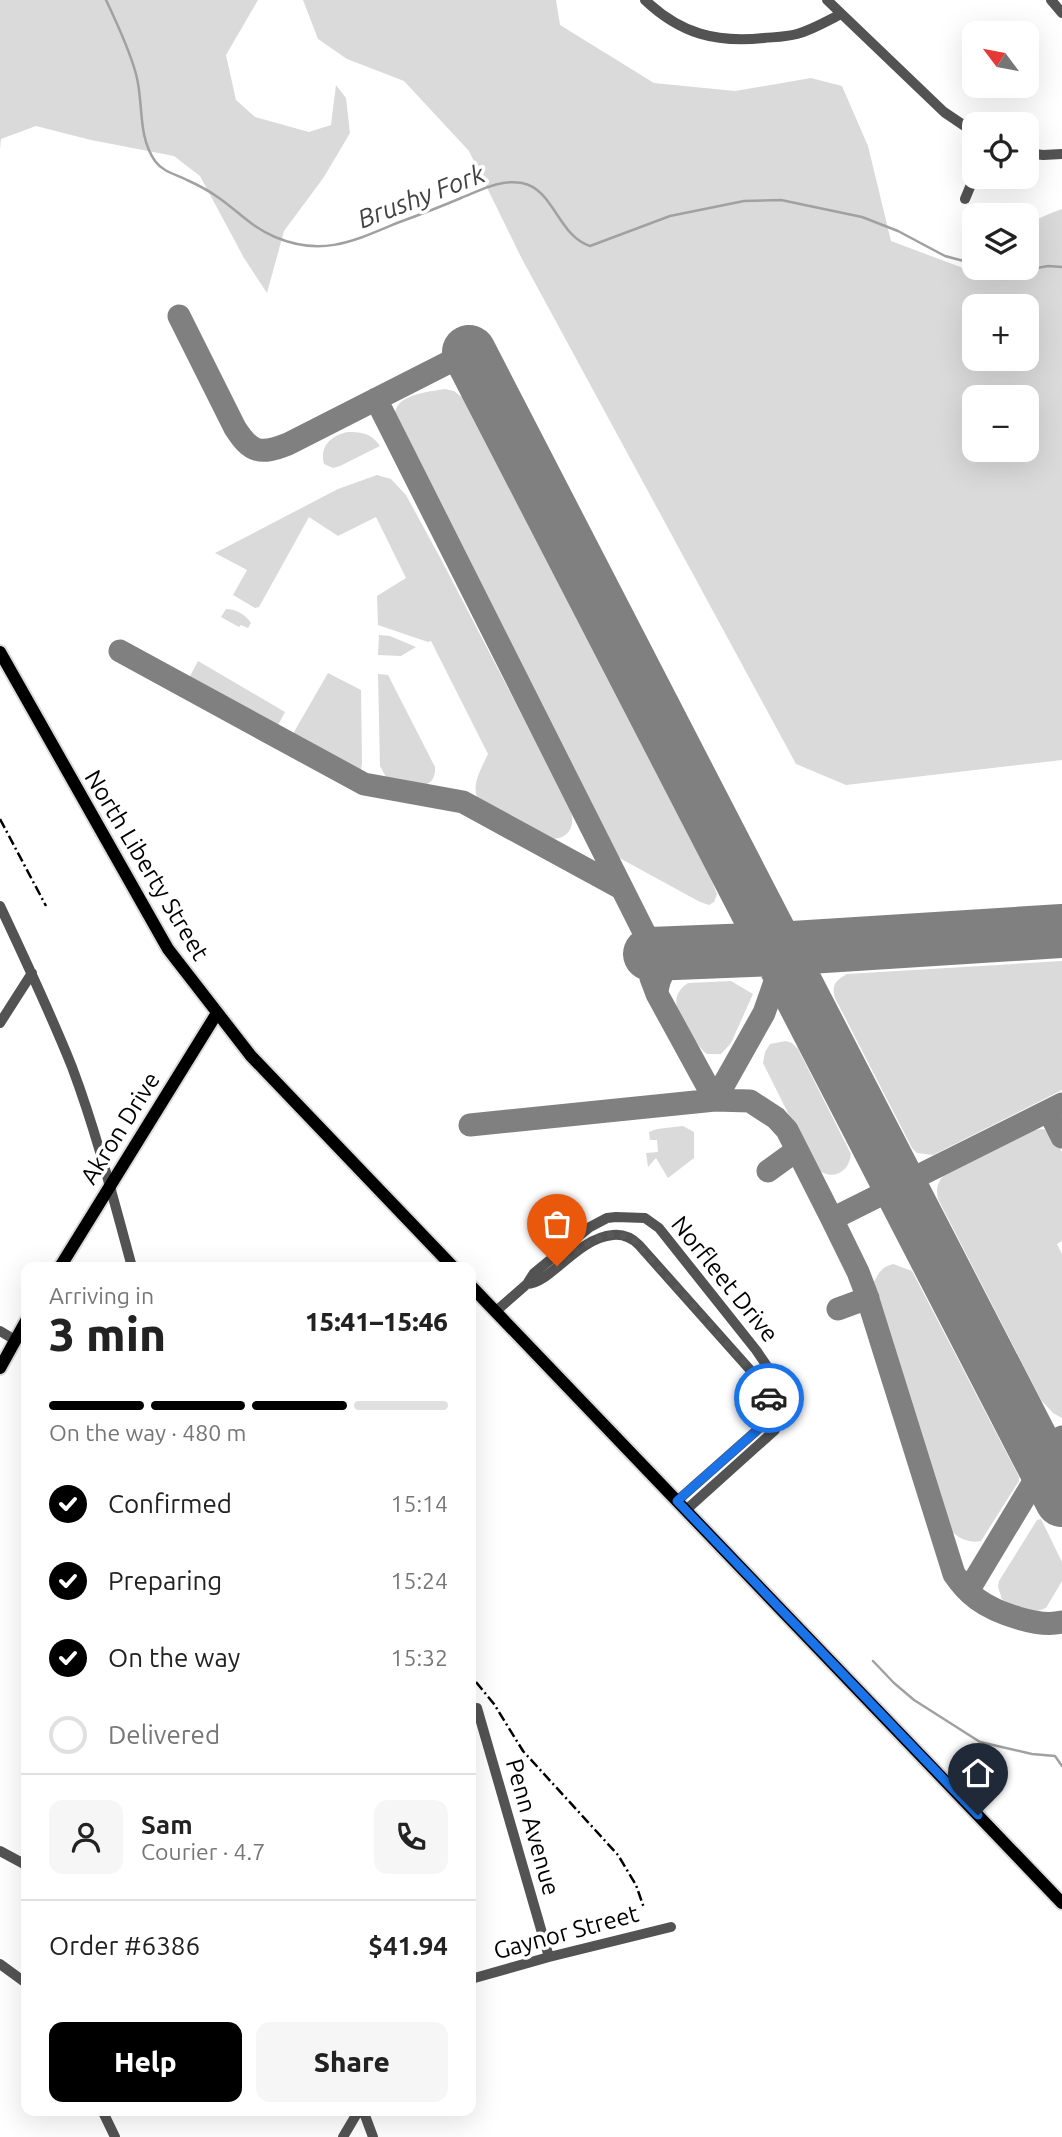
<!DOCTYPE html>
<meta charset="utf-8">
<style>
:root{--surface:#fff;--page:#f6f6f6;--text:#222;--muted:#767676;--line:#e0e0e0;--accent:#000}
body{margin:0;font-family:Ubuntu,sans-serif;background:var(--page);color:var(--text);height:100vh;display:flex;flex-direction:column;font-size:26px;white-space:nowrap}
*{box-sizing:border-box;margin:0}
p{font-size:23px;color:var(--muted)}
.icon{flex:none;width:38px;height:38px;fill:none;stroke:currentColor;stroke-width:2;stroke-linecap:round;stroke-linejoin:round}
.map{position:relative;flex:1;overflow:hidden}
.panel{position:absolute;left:21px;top:1262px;width:455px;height:854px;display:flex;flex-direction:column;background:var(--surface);border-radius:14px;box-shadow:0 7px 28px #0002}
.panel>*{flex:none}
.needle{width:46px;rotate:302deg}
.fabs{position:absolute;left:962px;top:21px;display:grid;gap:14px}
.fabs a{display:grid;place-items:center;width:77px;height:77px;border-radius:14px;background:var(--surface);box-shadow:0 7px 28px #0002;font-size:35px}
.pin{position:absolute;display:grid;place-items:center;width:60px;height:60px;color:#fff;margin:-72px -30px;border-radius:50% 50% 50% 0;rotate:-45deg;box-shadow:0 0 7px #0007}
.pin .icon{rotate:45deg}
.courier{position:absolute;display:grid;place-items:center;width:70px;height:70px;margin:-35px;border:5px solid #1a73e8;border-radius:50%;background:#fff;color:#222;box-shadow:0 2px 9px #0007}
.head em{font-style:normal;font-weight:800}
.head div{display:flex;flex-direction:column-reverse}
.head{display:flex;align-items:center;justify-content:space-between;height:119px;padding:0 28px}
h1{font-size:46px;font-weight:800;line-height:52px}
.bar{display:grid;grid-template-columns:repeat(4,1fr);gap:10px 7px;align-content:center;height:84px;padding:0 28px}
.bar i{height:9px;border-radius:5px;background:var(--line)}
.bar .active{background:var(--accent)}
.bar p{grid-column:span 4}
.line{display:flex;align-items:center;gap:18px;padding:0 28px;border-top:2px solid var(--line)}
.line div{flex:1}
.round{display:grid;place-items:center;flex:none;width:74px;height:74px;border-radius:14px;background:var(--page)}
ol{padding:0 28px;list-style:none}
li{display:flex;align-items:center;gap:21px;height:77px}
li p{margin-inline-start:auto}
li .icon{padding:7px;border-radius:50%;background:var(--accent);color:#fff;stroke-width:4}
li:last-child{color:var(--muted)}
li i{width:38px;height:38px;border:4px solid var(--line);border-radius:50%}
.action{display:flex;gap:14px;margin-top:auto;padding:14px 28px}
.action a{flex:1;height:80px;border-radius:14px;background:var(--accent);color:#fff;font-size:28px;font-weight:800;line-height:80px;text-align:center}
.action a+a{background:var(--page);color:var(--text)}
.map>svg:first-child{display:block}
</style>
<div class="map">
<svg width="1062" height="2137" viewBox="0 0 1062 2137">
<rect width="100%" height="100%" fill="#fff"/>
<path fill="#dadada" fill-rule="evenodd" d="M0,0H258L226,55L236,100L255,117L309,132L331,125L336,85L346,98L350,133L324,177L284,231L267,293L244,258L200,176L174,156L91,140L36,126L1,139L0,149Z
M303,0H556L560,25L654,83L735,91L811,78L842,86L868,146L891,241L995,280L1002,268H1027C1027,224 1019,225 1062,209V760L846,785L796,764L522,259L469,151L404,81L347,59L318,39ZM975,306H1027V359H975ZM975,397H1027V450H975Z
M445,389L454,391L463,398L708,872L717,894L714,902L709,905L700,902L614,855L399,434C398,429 396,423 395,417C393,394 429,392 445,389Z
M348,432C363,432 372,434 380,446L340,466L333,468L324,464C319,446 332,435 348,432Z
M377,475L391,479L406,495L443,563L570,808C578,830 564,844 542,837L482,806C468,788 480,772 488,754L431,641L428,642L378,625L377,596L406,578L376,517L338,536L309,517L259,607L255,608L233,595L247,570L215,553L338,489Z
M226,609C236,609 246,615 251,623L248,628L241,625L239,627L221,617Z
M379,635L390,636L416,647L401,656L378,655Z
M198,661L285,712L276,729L188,680Z
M328,673L361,690L362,763L361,770L358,772L296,739L294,732Z
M378,674L388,675L435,767C437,796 403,783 387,779L380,766Z
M1062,961V1090L933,1155L917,1153L912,1148L835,998C831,985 836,980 847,974Z
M731,981L753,994L731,1043L721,1054H707C697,1047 680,1019 677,1007C674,997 680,988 688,983Z
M786,1041L792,1043L798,1049L851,1154C849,1174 830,1182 815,1167L763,1063L765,1052L770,1044Z
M683,1126L694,1132V1158L668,1178L656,1158L648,1167L646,1153L658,1152L657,1140H650L649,1132L657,1129Z
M1043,1129L1049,1131L1062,1152V1241L1057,1244L1062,1254V1418L1053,1413L1041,1400L938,1199C936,1188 937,1183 944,1175L1034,1130Z
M893,1264L912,1271L1019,1477V1481L981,1541C966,1544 953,1536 946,1523L874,1282C879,1272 882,1267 893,1264Z
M1041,1519L1062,1562V1581L1046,1608L1035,1612L1009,1604L1002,1599L998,1587L999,1581L1037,1520Z"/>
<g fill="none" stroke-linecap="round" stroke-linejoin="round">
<path stroke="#a1a1a1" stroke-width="2.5" d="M106,0C116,21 130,52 136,74C144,103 137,135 155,161C163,172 175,174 187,180C198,185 208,190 219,198C239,212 250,226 275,237C322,257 354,241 397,223C419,215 440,207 461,198C481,190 500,179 522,183C554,189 558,236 590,246L670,216L744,201L781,200L862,217L898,231L945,256L975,264
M1008,268L1032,269L1048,266L1062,267
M873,1661L894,1683L914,1700L980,1742L1032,1754L1055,1756L1062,1766"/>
<path stroke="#808080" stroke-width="23" d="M179,316L235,428C251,453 260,455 288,444L469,352
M376,399L648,940L651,978L657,994L715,1100L750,1101L776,1118L787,1130L832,1219L858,1272L866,1293L954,1574C960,1583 968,1592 977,1599C996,1613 1039,1628 1062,1622
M120,651L364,784L463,802L619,887
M775,992C792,960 813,956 845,944
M657,994C658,970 671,963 691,952
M1049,1111L1062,1137
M470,1125L715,1100L764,1013L777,976V949
M768,1171L797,1150
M832,1219L1062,1104
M838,1309L868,1298
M1036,1450L1062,1437
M968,1591L1044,1465"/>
<path stroke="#808080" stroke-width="54" d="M469,352L1062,1500
M650,954L777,949L1062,931"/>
<g stroke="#dbdbdb" stroke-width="16">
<path id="major" d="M0,652L168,949L251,1056L453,1267
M60,1267L217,1013
M471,1286L1062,1903
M0,1368L26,1321"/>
</g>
<path stroke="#535353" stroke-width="10" d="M645,0C681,34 716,43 764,38C775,37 786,37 797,34C812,30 827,21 841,14
M827,0L944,112L975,133
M1051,0L1062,13
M1027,153L1043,155L1062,154
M965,199L975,175
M0,906C25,959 50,1012 72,1067C96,1131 114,1201 132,1267
M0,1023L32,973
M527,1284C550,1284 577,1238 613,1235C623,1234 632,1238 639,1245L752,1372C763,1386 771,1397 771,1416L755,1432L677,1501
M495,1312L527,1284L534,1273L590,1227L607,1218L616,1217L645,1218L659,1228L756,1350L771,1372L777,1384L781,1406L775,1430L686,1510
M0,1331L15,1340
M477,1708L549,1957
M0,1851L26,1865
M0,1964L26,1983
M471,1979L549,1957L671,1927
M102,2110L115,2137
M363,2110L373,2137
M343,2137L359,2110"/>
<use href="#major" stroke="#000" stroke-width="12"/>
<path stroke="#000" stroke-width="2.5" stroke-dasharray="10 3.5 2 3.5" stroke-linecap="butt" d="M0,819L46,906
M476,1682L494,1704L523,1751L618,1855L636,1885L644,1908"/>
</g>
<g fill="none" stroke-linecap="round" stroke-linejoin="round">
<path stroke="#595959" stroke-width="7" stroke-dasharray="0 12.6" d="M557,1266C579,1248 605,1224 634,1240L752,1372L765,1389L769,1398"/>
<path stroke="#1a73e8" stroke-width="9" d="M769,1398L771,1416L763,1425L677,1501L978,1815"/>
</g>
<g text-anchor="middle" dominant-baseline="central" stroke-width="7" stroke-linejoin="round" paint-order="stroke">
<g font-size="24" fill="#000" stroke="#fff">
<text transform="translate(147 865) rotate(59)">North Liberty Street</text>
<text transform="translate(120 1128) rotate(-58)">Akron Drive</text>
<text transform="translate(725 1279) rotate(51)">Norfleet Drive</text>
<text transform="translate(533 1827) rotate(74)">Penn Avenue</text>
<text transform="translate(566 1932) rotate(-15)">Gaynor Street</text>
</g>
<g font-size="26" font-style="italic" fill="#424242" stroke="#fff">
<text transform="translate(421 196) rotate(-21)">Brushy Fork</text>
</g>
</g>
</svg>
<div class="fabs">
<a><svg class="needle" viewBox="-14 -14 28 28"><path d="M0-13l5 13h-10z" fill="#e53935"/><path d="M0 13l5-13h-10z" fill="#767676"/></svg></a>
<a><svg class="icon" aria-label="locate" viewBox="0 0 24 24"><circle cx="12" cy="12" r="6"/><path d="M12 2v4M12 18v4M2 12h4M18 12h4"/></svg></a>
<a><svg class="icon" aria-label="layers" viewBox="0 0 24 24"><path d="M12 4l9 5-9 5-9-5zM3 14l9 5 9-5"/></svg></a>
<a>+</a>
<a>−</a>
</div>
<div class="pin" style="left:557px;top:1266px;background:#ea580c"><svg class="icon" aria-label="bag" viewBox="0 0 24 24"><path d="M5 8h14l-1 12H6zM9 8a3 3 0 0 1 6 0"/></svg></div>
<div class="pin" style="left:978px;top:1815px;background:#1f2937"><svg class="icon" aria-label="home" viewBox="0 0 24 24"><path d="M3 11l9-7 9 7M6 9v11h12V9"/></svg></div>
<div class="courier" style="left:769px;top:1398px"><svg class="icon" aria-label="car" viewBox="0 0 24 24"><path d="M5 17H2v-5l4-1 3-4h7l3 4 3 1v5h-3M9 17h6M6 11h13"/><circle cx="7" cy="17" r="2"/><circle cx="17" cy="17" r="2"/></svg></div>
<section class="panel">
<div class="head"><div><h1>3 min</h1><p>Arriving in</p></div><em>15:41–15:46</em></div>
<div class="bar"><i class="active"></i><i class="active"></i><i class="active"></i><i></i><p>On the way · 480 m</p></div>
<ol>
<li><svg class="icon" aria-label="check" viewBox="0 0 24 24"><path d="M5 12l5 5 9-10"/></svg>Confirmed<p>15:14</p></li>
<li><svg class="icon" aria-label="check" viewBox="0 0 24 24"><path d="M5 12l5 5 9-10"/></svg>Preparing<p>15:24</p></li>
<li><svg class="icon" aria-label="check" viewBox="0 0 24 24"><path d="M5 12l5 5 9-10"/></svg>On the way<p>15:32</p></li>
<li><i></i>Delivered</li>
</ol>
<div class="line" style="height:126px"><a class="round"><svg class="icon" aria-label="person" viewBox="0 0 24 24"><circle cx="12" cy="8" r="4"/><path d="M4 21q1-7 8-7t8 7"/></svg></a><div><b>Sam</b><p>Courier · 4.7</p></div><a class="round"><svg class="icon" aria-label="phone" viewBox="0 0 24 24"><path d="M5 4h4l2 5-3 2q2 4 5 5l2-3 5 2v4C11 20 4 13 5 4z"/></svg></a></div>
<div class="line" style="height:91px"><div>Order #6386</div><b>$41.94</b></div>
<div class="action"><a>Help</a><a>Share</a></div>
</section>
</div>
